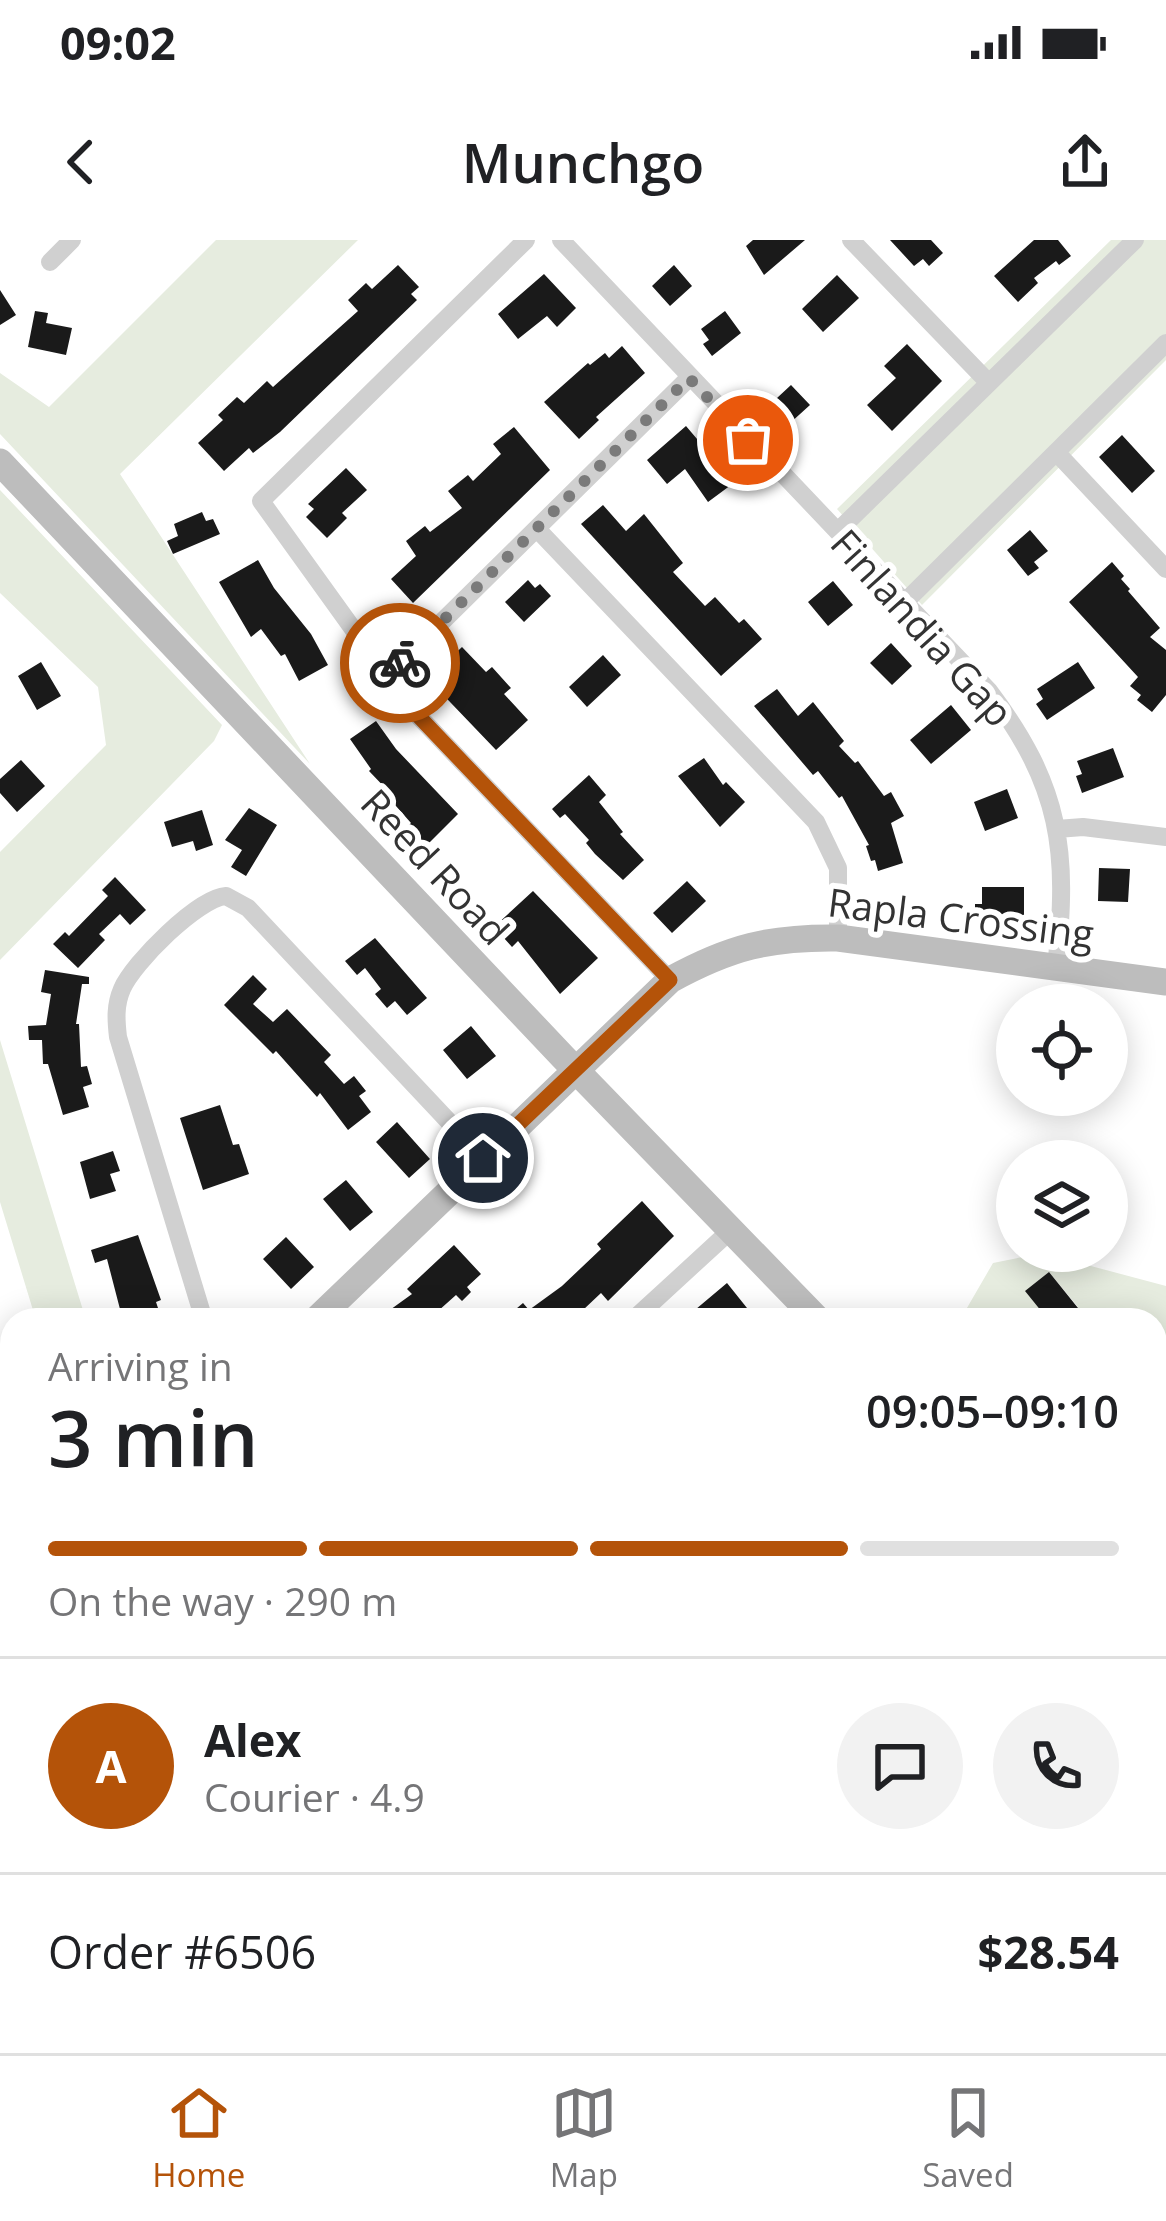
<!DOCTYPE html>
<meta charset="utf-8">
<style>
:root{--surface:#fff;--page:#f2f2f2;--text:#202124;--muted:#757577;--line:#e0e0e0;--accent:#b45309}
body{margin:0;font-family:"Open Sans",sans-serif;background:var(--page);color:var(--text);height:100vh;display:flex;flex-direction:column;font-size:45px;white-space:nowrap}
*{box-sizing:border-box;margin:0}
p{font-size:39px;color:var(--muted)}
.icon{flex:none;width:66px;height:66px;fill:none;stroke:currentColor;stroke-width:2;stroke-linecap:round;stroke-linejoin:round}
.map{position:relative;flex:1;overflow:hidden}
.sheet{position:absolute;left:0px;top:1068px;width:1167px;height:747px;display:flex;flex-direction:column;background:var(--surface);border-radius:36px 36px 0 0;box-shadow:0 6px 30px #0003}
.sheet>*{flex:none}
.tools{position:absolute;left:996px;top:744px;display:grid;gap:24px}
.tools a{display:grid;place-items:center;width:132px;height:132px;border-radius:50%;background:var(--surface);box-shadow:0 6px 30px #0003;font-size:60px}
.pin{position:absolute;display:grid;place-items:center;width:102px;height:102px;color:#fff;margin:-51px;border:6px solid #fff;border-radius:50%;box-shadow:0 3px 12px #0007}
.courier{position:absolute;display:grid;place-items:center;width:120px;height:120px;margin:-60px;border:9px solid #b45309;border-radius:50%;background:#fff;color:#222;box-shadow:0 3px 15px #0007}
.headline em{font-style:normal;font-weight:600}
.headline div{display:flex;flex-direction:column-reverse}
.headline{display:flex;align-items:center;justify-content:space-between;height:204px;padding:0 48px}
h1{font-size:78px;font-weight:600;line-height:90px}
.bar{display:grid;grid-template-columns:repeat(4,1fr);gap:18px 12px;align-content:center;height:144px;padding:0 48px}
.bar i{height:15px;border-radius:9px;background:var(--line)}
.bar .on{background:var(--accent)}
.bar p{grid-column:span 4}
.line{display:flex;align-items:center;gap:30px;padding:0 48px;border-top:3px solid var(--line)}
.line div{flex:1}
.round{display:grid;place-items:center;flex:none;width:126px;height:126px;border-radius:63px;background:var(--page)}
.status{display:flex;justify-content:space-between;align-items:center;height:84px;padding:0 60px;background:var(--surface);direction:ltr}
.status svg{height:33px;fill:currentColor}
header{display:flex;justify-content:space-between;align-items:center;height:156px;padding:0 48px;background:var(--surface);font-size:54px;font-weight:600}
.tabs{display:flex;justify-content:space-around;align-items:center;height:168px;border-top:3px solid var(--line);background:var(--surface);font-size:33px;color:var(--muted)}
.tabs a{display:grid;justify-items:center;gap:6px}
.tabs .on{color:var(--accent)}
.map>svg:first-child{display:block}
</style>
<div class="status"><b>09:02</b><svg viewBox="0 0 49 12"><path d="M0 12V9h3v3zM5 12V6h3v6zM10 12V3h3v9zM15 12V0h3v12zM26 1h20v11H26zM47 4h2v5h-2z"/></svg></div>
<header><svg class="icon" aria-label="back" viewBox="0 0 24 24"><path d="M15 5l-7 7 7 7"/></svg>Munchgo<svg class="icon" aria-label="share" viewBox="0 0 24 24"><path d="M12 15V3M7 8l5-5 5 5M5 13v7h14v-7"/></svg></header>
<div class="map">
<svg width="1166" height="1813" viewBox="0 0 1166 1813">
<rect width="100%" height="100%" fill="#fff"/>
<path fill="#e6ecdf" d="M216,0H358L120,234L310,524L0,194V133L49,167Z
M1111,0H1166V120L922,365L837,269Z
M0,250L222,485L214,501L0,720V612L106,505L98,447L0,353Z
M0,800L86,1080H36L0,962Z
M1042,1013L1166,1046V1140L1155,1128V1080H1063L1078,1067L1049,1032L1026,1052L1046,1076L1054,1070L1062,1080H960L993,1023Z
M1166,1183V1399L1155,1390V1185L1159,1189Z
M335,1803H401L402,1813H336Z"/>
<path fill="#1a1a1a" d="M753,0H805L764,35L746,6Z
M890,0H931L943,13L929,26L923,19L914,26Z
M1034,0H1058L1071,16L1059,25L1056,21L1034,38L1038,43L1018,62L994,36Z
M398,25L419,47L411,54L417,60L280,192L253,213L249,208L224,231L198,203L223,180L218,175L237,157L244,163L267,141L273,147L358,71L348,60L366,43L372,49Z
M674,25L692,46L670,66L652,46Z
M544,34L576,68L557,87L547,76L518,99L498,74Z
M837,35L859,58L823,92L802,69Z
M0,50L16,75L0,85Z
M35,71L48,73L46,83L72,88L66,115L28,107Z
M725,71L741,93L712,116L703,104L709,100L701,89Z
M907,104L942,141L892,191L867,165L896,138L884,126Z
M622,106L645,133L596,177L599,180L579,199L544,162L588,123L590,125L605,113L609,118Z
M791,145L810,165L789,184L782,177L775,184L763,171Z
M686,186L714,219L717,217L735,242L708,262L685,229L667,244L647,220Z
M514,187L550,230L413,363L391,339L416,316L406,301L425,286L430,292L462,268L448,251L468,235L473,241L501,214L493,204Z
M1122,195L1155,231L1132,253L1099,217Z
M346,228L367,250L342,273L347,278L327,298L306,277L314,269L308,264Z
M603,265L626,291L644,274L683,323L673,332L705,366L715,357L739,383L744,379L762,399L721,436L581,284Z
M202,272L206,281L213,279L220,294L173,314L167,301L178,296L174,284Z
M1030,290L1048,311L1034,322L1039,328L1028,336L1007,310Z
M258,320L274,348L311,394L328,425L299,441L285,414L281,416L261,389L251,397L219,342Z
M1112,322L1124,336L1121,339L1130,349L1128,351L1160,388L1150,397L1166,410V455L1152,472L1137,460L1141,455L1130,446L1138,437L1069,362Z
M528,340L535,348L540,344L551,356L524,382L505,362Z
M833,341L853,365L828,386L808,362Z
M891,403L912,426L892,445L870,423Z
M462,407L486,432L492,427L511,448L504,454L528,480L496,510L428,439Z
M603,415L621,435L587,467L569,447Z
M41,422L61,456L37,470L18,436Z
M1078,422L1095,448L1047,480L1036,464L1043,459L1037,449Z
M777,449L798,476L813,462L844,501L839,506L855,523L858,521L884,556L891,552L904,576L891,583L903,623L878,631L875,620L871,621L866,606L869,605L842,556L839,558L818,531L813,535L754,466Z
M951,465L971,490L931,524L910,500Z
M376,481L396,509L458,574L425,607L407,587L411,583L388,557L391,554L369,531L371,529L350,499Z
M1113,508L1124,537L1082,553L1076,536L1082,534L1077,521Z
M704,518L723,545L726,542L745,562L720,587L678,536Z
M21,520L45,546L17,572L0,553V539Z
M589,535L606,555L599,562L623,592L620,594L644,620L623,640L595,614L586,603L589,600L565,574L560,578L552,569Z
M1007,549L1018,578L985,591L974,562Z
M249,568L277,585L246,636L231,627L242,610L225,600Z
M202,570L213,605L196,611L193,601L172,607L164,582Z
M1099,628L1130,629L1128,662L1098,661Z
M115,637L146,670L130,685L120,674L99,694L105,700L78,728L53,704L65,692L69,696L108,656L102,650Z
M687,641L706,661L672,693L653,673Z
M982,647H1024V680H975V664H982Z
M533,651L598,718L560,754L518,701L512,707L494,687Z
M375,698L427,758L407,775L395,761L387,768L375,754L381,749L365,728L357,735L345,721Z
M45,730L89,737V744H82L76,784H79L81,827L87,826L92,844L83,847L89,867L63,875L48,824H43L42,800H29L28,786L46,785L51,754L41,752Z
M253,735L267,749L253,764L273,782L287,769L331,815L324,822L344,844L354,836L366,851L359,856L371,872L348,890L320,853L317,857L276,811L273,814L224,765Z
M471,786L496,816L467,839L443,810Z
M220,865L233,905L239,904L249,934L203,950L180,878Z
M397,882L430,919L409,938L376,902Z
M113,911L120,931L110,934L116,951L90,959L80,922Z
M346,940L373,972L350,991L323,959Z
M642,961L674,996L608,1061L601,1053L583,1070L591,1080H503L523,1063L529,1070L562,1046L601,1009L597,1004Z
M138,995L161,1060L156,1062L160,1074L141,1080H136L133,1070L121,1073L107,1019L95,1023L91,1010Z
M286,997L314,1027L291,1049L263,1019Z
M454,1005L481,1034L467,1047L471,1052L462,1061L456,1055L428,1080H376L412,1054L407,1049Z
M1049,1032L1078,1068L1063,1080L1054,1070L1046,1077L1025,1051Z
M727,1043L747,1068L742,1072L750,1080H683Z"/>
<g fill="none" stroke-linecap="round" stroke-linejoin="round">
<path stroke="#d0d0d0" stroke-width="18" d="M526,0L261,261L407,464L670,740
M561,0L989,451C1061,546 1069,611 1056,727
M851,0L989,143
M50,22L72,0
M1056,212L1166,329
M538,290L816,582L838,628V698
M838,291L1135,0
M905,362L1166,103
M386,437L689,138
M1057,589L1083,587L1166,597
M204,1080L118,797C116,780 115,765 122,749C133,723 198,658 226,656L248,668L483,918
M633,1080L731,990
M0,1313L12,1340
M1155,1501L1166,1489
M0,1620L12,1616
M508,1803L509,1813
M108,1813L160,1810L229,1813
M845,1813L855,1803
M1154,1813L1166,1801"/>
<path stroke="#bdbdbd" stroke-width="27" d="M0,222L563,817L818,1080
M316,1080L670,740C730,707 770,697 838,698L1166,742
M0,1375L12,1366
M1155,1426L1166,1435"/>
</g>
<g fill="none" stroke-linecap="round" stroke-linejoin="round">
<path stroke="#7a7a7a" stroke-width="12" stroke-dasharray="0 21.6" d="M400,423L689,138L748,200"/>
<path stroke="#b45309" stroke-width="15" d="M400,423L386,437L407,464L670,740L483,918"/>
</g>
<g text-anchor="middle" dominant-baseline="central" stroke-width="12" stroke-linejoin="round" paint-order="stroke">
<g font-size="39" fill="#333" stroke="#fff">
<text transform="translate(923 387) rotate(48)">Finlandia Gap</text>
<text transform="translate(436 626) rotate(47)">Reed Road</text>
<text transform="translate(961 677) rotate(7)">Rapla Crossing</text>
</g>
</g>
</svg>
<div class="tools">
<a><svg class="icon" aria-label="locate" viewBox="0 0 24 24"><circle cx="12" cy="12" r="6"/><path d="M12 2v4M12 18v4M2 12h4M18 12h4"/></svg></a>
<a><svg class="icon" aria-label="layers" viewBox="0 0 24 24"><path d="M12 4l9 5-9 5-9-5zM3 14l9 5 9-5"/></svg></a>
</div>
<div class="pin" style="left:748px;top:200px;background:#ea580c"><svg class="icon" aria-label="bag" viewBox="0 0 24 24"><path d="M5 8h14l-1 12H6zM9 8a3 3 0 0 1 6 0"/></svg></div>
<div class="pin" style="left:483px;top:918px;background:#1f2937"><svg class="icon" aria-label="home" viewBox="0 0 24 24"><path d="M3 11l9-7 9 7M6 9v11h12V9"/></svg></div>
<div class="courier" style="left:400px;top:423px"><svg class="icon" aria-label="bike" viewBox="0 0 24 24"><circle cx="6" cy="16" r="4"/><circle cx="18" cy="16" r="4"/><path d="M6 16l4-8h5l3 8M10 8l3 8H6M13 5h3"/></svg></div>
<section class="sheet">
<div class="headline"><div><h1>3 min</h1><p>Arriving in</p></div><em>09:05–09:10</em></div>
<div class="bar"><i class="on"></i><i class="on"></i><i class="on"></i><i></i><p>On the way · 290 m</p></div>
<div class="line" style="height:216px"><b class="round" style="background:var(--accent);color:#fff">A</b><div><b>Alex</b><p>Courier · 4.9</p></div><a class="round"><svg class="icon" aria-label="chat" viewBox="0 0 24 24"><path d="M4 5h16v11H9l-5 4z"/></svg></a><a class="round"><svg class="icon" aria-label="phone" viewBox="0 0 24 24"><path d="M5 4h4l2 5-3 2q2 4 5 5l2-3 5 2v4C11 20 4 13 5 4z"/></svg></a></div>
<div class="line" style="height:156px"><div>Order #6506</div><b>$28.54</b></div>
</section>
</div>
<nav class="tabs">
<a class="on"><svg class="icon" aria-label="home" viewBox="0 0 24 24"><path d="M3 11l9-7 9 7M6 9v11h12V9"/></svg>Home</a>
<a><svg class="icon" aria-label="map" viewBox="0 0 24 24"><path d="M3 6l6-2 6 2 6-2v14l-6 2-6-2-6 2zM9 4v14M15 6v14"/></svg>Map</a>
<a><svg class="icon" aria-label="saved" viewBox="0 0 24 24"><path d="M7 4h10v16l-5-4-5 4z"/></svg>Saved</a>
</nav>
